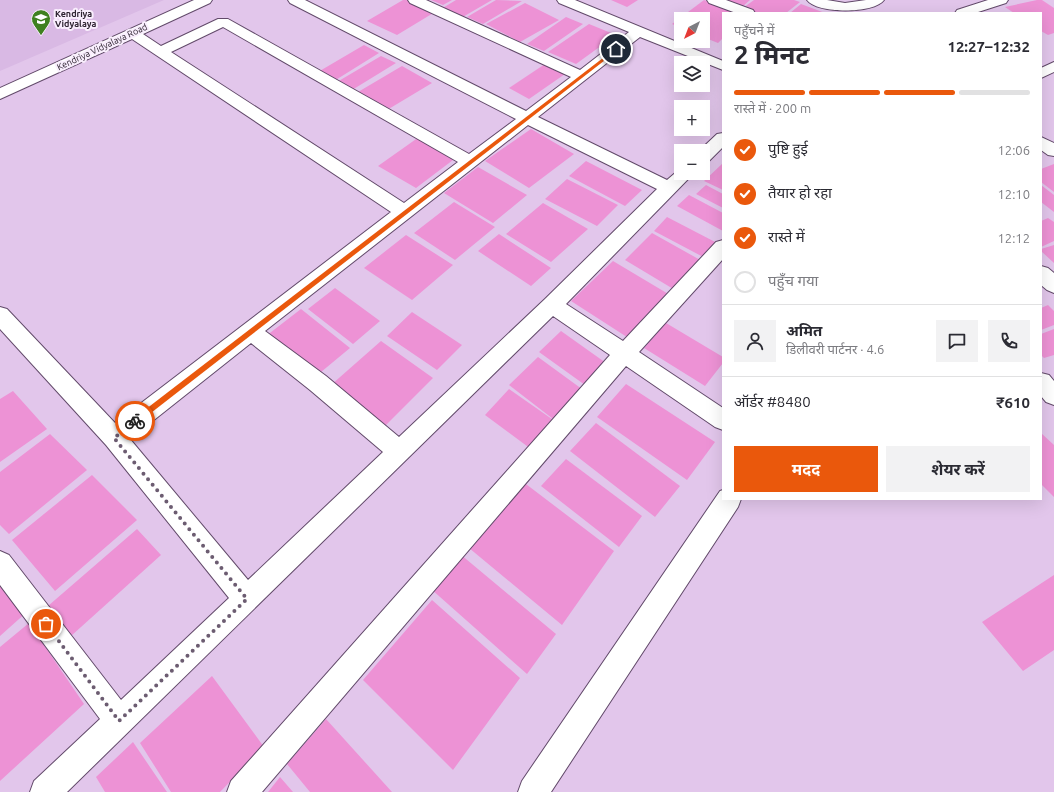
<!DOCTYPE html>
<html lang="hi">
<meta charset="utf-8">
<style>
:root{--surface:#fff;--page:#f2f2f3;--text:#2b2b33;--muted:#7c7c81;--line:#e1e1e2;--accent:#ea580c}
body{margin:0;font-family:Ubuntu,"Noto Sans Devanagari",sans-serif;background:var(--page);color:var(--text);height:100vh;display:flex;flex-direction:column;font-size:15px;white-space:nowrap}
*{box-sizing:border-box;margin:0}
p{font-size:13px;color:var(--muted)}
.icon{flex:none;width:22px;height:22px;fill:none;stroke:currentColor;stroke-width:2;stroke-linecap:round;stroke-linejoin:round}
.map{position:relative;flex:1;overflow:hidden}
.details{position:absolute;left:722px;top:12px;width:320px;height:488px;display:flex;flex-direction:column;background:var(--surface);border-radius:0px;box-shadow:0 4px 16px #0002}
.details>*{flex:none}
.needle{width:26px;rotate:222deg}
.tools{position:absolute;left:674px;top:12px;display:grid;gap:8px}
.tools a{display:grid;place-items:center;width:36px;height:36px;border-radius:0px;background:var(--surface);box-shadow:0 4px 16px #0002;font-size:20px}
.pin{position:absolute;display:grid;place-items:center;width:34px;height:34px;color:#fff;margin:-17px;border:2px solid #fff;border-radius:50%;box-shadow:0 1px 4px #0007}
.courier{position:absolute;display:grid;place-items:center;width:40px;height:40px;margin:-20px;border:3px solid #ea580c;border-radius:50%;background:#fff;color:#222;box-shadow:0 1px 5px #0007}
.headline em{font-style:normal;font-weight:700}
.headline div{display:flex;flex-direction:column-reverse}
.headline{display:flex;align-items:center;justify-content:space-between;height:68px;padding:0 12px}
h1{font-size:26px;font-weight:700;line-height:30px}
.bar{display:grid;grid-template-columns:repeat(4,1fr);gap:6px 4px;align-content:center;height:48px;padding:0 12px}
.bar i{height:5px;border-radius:3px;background:var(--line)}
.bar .on{background:var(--accent)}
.bar p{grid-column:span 4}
.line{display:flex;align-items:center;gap:10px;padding:0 12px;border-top:1px solid var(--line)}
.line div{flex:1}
.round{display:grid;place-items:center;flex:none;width:42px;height:42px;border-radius:0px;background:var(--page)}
ol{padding:0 12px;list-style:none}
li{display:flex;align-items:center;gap:12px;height:44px}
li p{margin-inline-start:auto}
li .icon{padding:4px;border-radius:50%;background:var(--accent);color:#fff;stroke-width:4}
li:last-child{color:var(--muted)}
li i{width:22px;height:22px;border:2px solid var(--line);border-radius:50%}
.cta{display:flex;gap:8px;margin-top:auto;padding:8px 12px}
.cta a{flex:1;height:46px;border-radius:0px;background:var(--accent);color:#fff;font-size:16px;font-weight:700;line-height:46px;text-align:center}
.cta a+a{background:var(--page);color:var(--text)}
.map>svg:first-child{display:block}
</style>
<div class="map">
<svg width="1054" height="792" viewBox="0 0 1054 792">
<rect width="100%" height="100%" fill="#e2c6eb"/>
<path fill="#d9b9e4" d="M0,0H164L0,71Z"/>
<path fill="#ed92d5" d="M403,0H408L435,12L397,35L367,21Z
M431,0H452L443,5Z
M456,0H492L461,18L441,9Z
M496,0L522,1L483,24L467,17Z
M611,0H638L627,7Z
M704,0L741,13H723V38L718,43L703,37V19H681V28L672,24Z
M725,0H750L742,7Z
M754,0H794L800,2L786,13H755L743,8Z
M1037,0H1042L1054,8V33L1048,35L1041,31V13H1014L1005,7Z
M525,3L559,20L520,42L486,24Z
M801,4L825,13H790Z
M566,17L583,24L544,51L527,44Z
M589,24L616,35L576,64L548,52Z
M364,45L379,53L334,81L318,72Z
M381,56L396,63L352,90L337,82Z
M545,64L565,74L529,99L509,88Z
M402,66L432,83L387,110L358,92Z
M531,129L574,154L529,188L485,161Z
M419,137L457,157L416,188L378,166Z
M586,161L642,190L625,206L569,176Z
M723,163V190L704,181Z
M1054,164V192L1041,182V169Z
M478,167L527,195L493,223L444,193Z
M567,179L618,205L597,226L545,199Z
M706,185L723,194V208L696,194Z
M1041,185L1054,195V212L1041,202Z
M689,195L723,213V231L677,206Z
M454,202L495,227L455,260L414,233Z
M543,203L588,229L551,262L506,234Z
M667,217L719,244L707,259L654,231Z
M1048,218L1054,222V241L1041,247V221Z
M652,233L702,261L675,290L625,260Z
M499,234L551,268L531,286L478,251Z
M406,235L453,265L412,300L364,268Z
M1054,245V263L1041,251V249Z
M613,261L670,295L630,339L571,301Z
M335,288L380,321L353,344L308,309Z
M1048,305L1054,311V325L1041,330V308Z
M301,309L350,348L315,377L266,336Z
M412,312L462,345L437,370L387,336Z
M666,323L723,357V363L705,386L644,348Z
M1054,329V355L1044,358L1041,355V334Z
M561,331L606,363L585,385L539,352Z
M381,341L433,378L384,427L331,385Z
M538,357L586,392L557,422L509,385Z
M626,384L715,442L687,480L597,417Z
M509,389L559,424L535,452L485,415Z
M13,391L47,429L0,462V399Z
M596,423L680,486L655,517L570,451Z
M1041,433L1054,445V497L1041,484Z
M50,434L87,470L9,534L0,525V472Z
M566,459L642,516L619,547L541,486Z
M92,475L137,520L55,591L12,540Z
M518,478L614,551L562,625L463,543Z
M137,529L161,555L71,636L48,606Z
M460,554L556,634L527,674L431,589Z
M1054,575V650L1023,671L982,622Z
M0,577L28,611L0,636Z
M432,600L520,678L453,770L363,680Z
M29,623L84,704L0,781V647Z
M212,676L264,747L220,792H171L140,743Z
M326,719L392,792H310L287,764Z
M133,742L167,792H105L96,777Z
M280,777L293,792H268Z"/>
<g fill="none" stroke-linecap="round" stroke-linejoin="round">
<g stroke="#624a6a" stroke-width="2">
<path id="street" d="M194,0H212L210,3L143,34L161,46L218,19H228L469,154L516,119L290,3L288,0H305L526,111L571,77L410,3L408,0H426L580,70L629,32L559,3L557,0H575L723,61V70L640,37L538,117L667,180L681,168V173H694L566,304L623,341L716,242L723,240V259L639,352L723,408V430L715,427L626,366L262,792H227L231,781L610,355L553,316L67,792H30L34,781L100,719L0,585V551L9,555L121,700L229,598L106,445L0,329V307L7,309L115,423L391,212L132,39L0,99V88ZM223,27L458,162L404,203L171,52ZM528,125L657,189L545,299L399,437L326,376L265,331ZM251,343L310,390L383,452L248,580L130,439Z
M707,0H726L753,10L755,13H736L709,3Z
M807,0H827L845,3L866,0H884C874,14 817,14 807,0Z
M988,0H1008L1006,3L975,13H955L957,10Z
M1054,62V72L1041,78V68Z
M723,133V147L709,161L703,162V151H699L717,134Z
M1041,137L1054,143V156L1048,155L1041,150Z
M1041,266L1048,268L1054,273V293L1047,290L1041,285Z
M1041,373L1049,375L1054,381V405L1046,402L1041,396Z
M723,490V499H741L738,507L551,792H518L522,781L720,491Z"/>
</g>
<use href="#street" fill="#fff" fill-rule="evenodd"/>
</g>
<path fill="#ea580c" d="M616,48L618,50L138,423H133V419Z"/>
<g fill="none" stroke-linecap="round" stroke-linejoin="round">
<path stroke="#6c5c71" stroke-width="4" stroke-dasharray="0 7.2" d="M46,624L119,721L247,599L114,438L135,421"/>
</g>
<defs>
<g id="school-pin" transform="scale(1)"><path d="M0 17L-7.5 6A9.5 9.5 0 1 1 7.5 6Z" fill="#3f8020" stroke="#f9eefd"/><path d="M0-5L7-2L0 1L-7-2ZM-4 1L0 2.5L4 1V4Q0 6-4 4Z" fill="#fff"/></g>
</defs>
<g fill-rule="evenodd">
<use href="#school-pin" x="41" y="19"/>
</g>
<g text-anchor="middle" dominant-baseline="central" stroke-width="4" stroke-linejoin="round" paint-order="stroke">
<g font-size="9" font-weight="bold" fill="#2d2330" stroke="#f9eefd" text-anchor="start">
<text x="55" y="14">Kendriya<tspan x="55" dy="10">Vidyalaya</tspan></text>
</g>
<g font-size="9" fill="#2d2330" stroke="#f9eefd">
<text transform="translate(102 47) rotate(-25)">Kendriya Vidyalaya Road</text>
</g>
</g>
</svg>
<div class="tools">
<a><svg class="needle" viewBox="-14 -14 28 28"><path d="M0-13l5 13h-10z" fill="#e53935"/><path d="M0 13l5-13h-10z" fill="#7c7c81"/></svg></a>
<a><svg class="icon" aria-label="layers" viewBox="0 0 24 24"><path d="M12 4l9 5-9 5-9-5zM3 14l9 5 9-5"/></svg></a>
<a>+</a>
<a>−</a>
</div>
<div class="pin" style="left:46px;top:624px;background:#ea580c"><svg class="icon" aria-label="bag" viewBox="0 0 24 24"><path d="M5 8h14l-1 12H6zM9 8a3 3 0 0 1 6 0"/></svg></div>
<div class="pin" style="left:616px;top:49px;background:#1f2937"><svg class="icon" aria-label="home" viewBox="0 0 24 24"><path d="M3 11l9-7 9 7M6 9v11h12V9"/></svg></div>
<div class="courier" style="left:135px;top:421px"><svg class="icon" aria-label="bike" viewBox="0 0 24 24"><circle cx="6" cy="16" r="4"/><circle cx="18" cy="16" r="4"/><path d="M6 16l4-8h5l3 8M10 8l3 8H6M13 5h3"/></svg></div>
<section class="details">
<div class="headline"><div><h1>2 मिनट</h1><p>पहुँचने में</p></div><em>12:27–12:32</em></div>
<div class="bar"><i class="on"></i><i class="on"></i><i class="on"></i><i></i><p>रास्ते में · 200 m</p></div>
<ol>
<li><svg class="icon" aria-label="check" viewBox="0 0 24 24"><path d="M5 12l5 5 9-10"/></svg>पुष्टि हुई<p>12:06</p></li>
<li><svg class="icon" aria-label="check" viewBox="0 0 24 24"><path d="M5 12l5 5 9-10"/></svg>तैयार हो रहा<p>12:10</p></li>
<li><svg class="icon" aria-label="check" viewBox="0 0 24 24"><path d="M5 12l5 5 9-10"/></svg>रास्ते में<p>12:12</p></li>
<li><i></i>पहुँच गया</li>
</ol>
<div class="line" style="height:72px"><a class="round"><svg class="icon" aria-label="person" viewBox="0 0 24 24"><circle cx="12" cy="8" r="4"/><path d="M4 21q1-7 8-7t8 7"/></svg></a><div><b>अमित</b><p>डिलीवरी पार्टनर · 4.6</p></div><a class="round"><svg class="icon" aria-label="chat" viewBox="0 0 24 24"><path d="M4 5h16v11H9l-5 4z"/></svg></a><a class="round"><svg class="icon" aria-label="phone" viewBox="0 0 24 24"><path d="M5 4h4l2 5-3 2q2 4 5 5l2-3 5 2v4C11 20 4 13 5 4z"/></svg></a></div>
<div class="line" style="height:52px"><div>ऑर्डर #8480</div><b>₹610</b></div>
<div class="cta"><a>मदद</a><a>शेयर करें</a></div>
</section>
</div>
